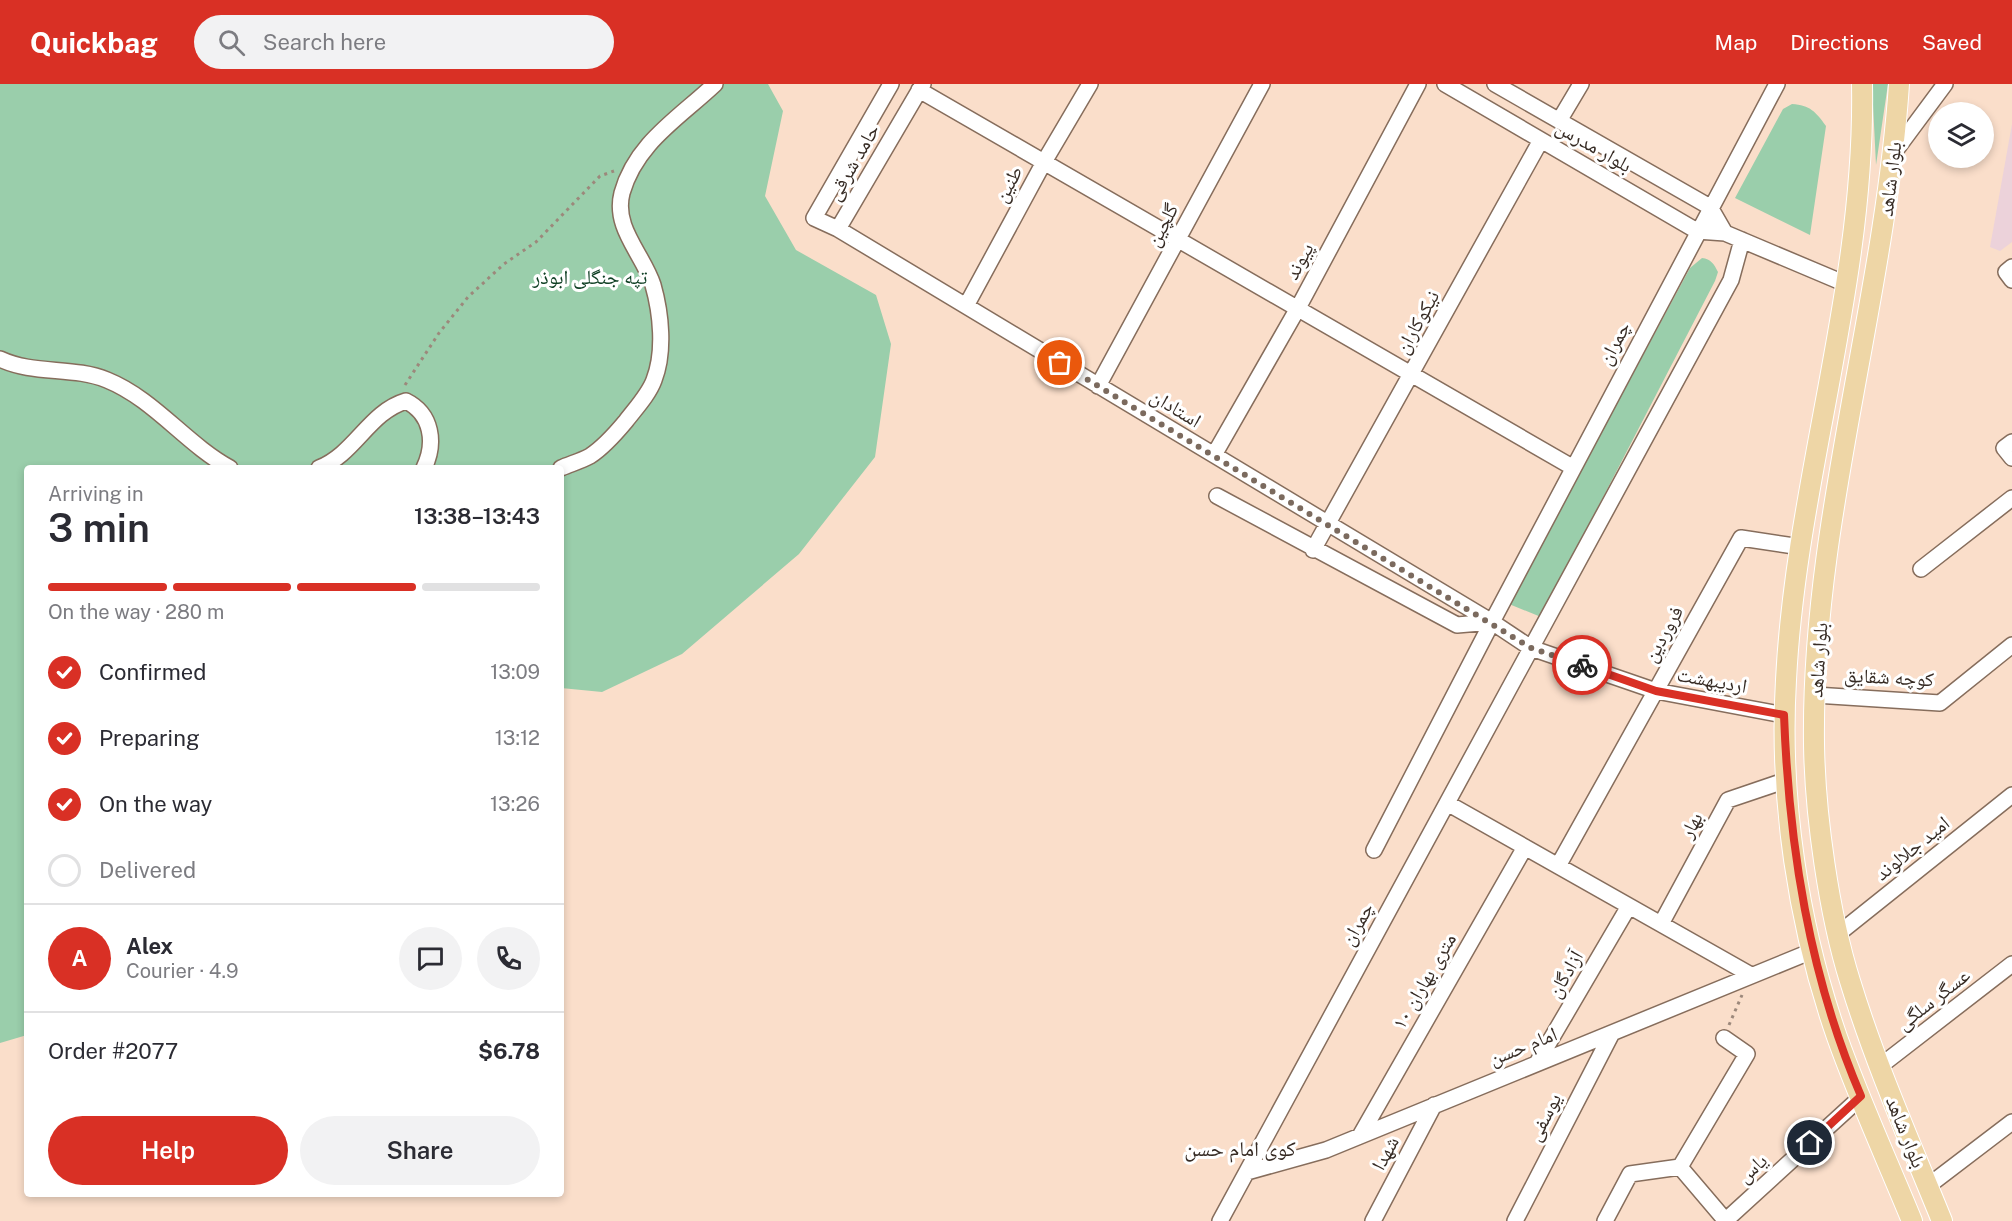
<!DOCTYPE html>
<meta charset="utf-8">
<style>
:root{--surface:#fff;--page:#f2f2f3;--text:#2b2b33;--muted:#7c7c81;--line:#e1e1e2;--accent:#d93025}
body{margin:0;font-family:"Public Sans","Noto Naskh Arabic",sans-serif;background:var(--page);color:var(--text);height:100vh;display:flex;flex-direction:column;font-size:22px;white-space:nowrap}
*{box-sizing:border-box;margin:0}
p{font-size:20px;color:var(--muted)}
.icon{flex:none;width:33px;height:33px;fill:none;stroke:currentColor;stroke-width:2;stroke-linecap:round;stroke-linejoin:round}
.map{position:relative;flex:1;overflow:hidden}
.details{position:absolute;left:24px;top:381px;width:540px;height:732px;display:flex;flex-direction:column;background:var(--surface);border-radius:6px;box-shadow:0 3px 9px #0003}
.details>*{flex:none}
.controls{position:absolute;left:1928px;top:18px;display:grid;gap:12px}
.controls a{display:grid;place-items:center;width:66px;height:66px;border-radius:50%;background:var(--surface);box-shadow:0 3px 9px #0003;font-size:30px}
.pin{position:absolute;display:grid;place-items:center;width:51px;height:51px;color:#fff;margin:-26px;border:3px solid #fff;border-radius:50%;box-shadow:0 2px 6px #0007}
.courier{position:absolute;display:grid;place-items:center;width:60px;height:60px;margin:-30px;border:4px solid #d93025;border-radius:50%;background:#fff;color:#222;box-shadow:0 2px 8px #0007}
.headline em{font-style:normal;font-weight:600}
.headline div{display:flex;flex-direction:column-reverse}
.headline{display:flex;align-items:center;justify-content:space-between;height:102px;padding:0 24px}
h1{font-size:39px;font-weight:600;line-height:45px}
.bar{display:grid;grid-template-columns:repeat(4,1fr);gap:9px 6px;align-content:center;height:72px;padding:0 24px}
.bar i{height:8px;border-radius:4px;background:var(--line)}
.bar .current{background:var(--accent)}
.bar p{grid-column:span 4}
.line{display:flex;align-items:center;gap:15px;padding:0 24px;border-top:2px solid var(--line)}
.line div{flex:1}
.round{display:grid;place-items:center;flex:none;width:63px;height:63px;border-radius:32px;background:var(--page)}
ol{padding:0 24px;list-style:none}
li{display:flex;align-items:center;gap:18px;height:66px}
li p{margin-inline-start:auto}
li .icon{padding:6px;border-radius:50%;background:var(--accent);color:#fff;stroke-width:4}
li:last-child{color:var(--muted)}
li i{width:33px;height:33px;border:3px solid var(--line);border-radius:50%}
.button{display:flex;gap:12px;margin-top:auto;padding:12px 24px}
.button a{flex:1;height:69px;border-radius:36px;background:var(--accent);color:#fff;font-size:24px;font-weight:600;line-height:69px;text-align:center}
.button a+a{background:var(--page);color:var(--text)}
header{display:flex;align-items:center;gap:36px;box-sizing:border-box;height:84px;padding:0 30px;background:var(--accent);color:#fff}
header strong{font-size:28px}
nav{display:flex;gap:33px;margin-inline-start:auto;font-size:21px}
.search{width:420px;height:54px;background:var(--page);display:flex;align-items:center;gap:15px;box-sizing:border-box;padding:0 21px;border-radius:33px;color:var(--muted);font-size:22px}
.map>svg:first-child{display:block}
</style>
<header>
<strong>Quickbag</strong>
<div class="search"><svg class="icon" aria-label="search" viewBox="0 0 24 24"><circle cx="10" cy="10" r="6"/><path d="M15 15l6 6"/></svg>Search here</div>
<nav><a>Map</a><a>Directions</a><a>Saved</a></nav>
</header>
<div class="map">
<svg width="2012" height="1137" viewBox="0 0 2012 1137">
<rect width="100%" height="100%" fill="#fadeca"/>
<path fill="#ecd2da" d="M2012,40V158L2000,167L1990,163Z"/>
<path fill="#9aceab" d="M0,0H768L783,27L765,112L796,166L876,211L891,260L875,373L799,470L682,570L602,608L561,604V384H27V951L0,959Z
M1872,0H1888L1876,81Z
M1792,20C1810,21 1816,28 1826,42L1810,151L1735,114L1783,25Z
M1702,174C1711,175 1714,180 1718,188L1715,197L1541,533L1509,520L1690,184Z"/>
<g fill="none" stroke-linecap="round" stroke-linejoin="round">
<g stroke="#866d5c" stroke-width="18">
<path id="minor" d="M891,0L814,134L838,145L1492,538
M1445,0L1697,147L1725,149L1846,200
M1495,0L1710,123L1725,149
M1777,0L1492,538L1531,564L1656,607L1784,631
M919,6L1572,383
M1559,37L1581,0
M1893,70L1945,0
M838,145L923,0
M2012,183L2006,188L2012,196
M966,222L1044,78L1090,0
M0,275C34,291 73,282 107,296C154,315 186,360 230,384
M1098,302L1262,0
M2012,358L2004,364L2012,374
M1214,371L1298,224L1418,0
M319,384C355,370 369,328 406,317C432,330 436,359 424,384
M561,384C570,380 581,377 590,372C604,363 616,349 626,337C636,324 649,310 654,296C665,268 661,229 653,201C643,170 613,144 622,109C636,59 679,34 715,0
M1217,412L1457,541L1492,538
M1313,466L1541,56
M1921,485L2012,414
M1815,611L1940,619L2012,561
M1447,719L1751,891
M1374,766L1492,538
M1558,782L1741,454L1801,463
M1661,840L1728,716L1787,696
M1838,850L2012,711
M1537,979L1629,822
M1879,983L2012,880
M1360,1052L1525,763
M1680,1083L1726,1137
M1247,1088L1326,1066L1812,867
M1928,1102L2012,1038
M1220,1137L1731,196L1742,156
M1373,1137L1434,1021
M1515,1137L1612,949
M1605,1137L1630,1090L1680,1083L1747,970L1724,954
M1725,1137L1861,1013"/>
</g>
<g stroke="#fff" stroke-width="22">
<path id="major" d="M1862,0C1866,202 1796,396 1786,596C1779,715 1798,841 1837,953C1859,1015 1887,1076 1912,1137
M1899,0C1884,222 1811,437 1814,660C1815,731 1829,830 1850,897C1875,979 1910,1058 1942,1137"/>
</g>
<path stroke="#9c887b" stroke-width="3" stroke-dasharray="3 4.5" stroke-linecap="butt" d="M405,301L439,249L468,213L504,180L536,158L600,92L614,87
M1729,941L1742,911"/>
<use href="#minor" stroke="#fff" stroke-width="15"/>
<use href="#major" stroke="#eed6a6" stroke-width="20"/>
</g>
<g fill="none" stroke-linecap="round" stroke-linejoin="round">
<path stroke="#7b6a5e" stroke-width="6" stroke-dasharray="0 10.8" d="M1060,279L1531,564L1582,581"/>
<path stroke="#d93025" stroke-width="8" d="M1582,581L1656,607L1784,631C1789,762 1809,891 1861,1012L1810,1059"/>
</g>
<g text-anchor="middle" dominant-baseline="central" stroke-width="6" stroke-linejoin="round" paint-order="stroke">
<g font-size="20" fill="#362b24" stroke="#fff">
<text transform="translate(1594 62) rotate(30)">بلوار مدرس</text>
<text transform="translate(853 78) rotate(-60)">حامد شرقی</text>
<text transform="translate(1890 95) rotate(-83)">بلوار شاهد</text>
<text transform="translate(1008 100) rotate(-62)">طنین</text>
<text transform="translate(1162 141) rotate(-62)">گلچین</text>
<text transform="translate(1299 177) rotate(-62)">پیوند</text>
<text transform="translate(1417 238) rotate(-61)">نیکوکاران</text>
<text transform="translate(1614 259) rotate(-62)">چمران</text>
<text transform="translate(1176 324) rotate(31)">استادان</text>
<text transform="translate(1663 550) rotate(-61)">فروردین</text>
<text transform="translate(1818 576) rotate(-86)">بلوار شاهد</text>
<text transform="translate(1889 593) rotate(3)">کوچه شقایق</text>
<text transform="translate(1712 596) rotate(10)">اردیبهشت</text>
<text transform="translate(1691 741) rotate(-62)">بهار</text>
<text transform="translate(1912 764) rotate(-39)">امید جلالوند</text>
<text transform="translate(1357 840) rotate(-61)">چمران</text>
<text transform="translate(1565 890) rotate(-60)">آزادگان</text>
<text transform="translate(1424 897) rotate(-60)">۱۰ متری بهاران</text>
<text transform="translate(1933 915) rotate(-38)">عسگر سلگی</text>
<text transform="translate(1523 962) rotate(-22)">امام حسن</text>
<text transform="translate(1544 1033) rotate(-63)">یوسفی</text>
<text transform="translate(1906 1048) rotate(68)">بلوار شاهد</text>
<text transform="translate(1385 1069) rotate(-62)">شهدا</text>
<text transform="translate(1752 1084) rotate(-42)">یاس</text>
</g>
<g font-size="20" fill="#104025" stroke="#fff">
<text x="590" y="193">تپه جنگلی ابوذر</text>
</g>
<g font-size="21" fill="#362b24" stroke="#fff">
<text x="1240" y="1064">کوی امام حسن</text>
</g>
</g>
</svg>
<div class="controls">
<a><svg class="icon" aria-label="layers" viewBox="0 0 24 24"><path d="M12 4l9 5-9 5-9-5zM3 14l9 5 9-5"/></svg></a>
</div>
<div class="pin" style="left:1060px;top:279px;background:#ea580c"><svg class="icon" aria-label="bag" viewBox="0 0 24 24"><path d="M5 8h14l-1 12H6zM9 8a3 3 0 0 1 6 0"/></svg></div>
<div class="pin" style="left:1810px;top:1059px;background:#1f2937"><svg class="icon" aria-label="home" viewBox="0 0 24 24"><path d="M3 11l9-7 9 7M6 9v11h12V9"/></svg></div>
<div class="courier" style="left:1582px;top:581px"><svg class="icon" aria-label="bike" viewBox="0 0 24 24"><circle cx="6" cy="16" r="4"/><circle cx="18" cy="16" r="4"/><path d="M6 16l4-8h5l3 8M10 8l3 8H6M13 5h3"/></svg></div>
<section class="details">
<div class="headline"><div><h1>3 min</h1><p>Arriving in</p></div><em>13:38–13:43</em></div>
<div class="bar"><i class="current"></i><i class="current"></i><i class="current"></i><i></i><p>On the way · 280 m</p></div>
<ol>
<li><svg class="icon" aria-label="check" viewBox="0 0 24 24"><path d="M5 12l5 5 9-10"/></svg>Confirmed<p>13:09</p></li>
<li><svg class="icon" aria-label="check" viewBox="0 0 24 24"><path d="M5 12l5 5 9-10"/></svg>Preparing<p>13:12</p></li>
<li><svg class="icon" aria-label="check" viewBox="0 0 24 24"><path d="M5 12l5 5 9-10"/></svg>On the way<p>13:26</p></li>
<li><i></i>Delivered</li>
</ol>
<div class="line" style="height:108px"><b class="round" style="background:var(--accent);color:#fff">A</b><div><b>Alex</b><p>Courier · 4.9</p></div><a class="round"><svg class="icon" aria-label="chat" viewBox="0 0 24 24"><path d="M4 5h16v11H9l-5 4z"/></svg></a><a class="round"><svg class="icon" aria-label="phone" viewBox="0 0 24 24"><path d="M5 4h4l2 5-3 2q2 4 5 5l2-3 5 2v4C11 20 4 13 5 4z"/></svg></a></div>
<div class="line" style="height:78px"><div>Order #2077</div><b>$6.78</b></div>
<div class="button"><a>Help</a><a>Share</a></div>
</section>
</div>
